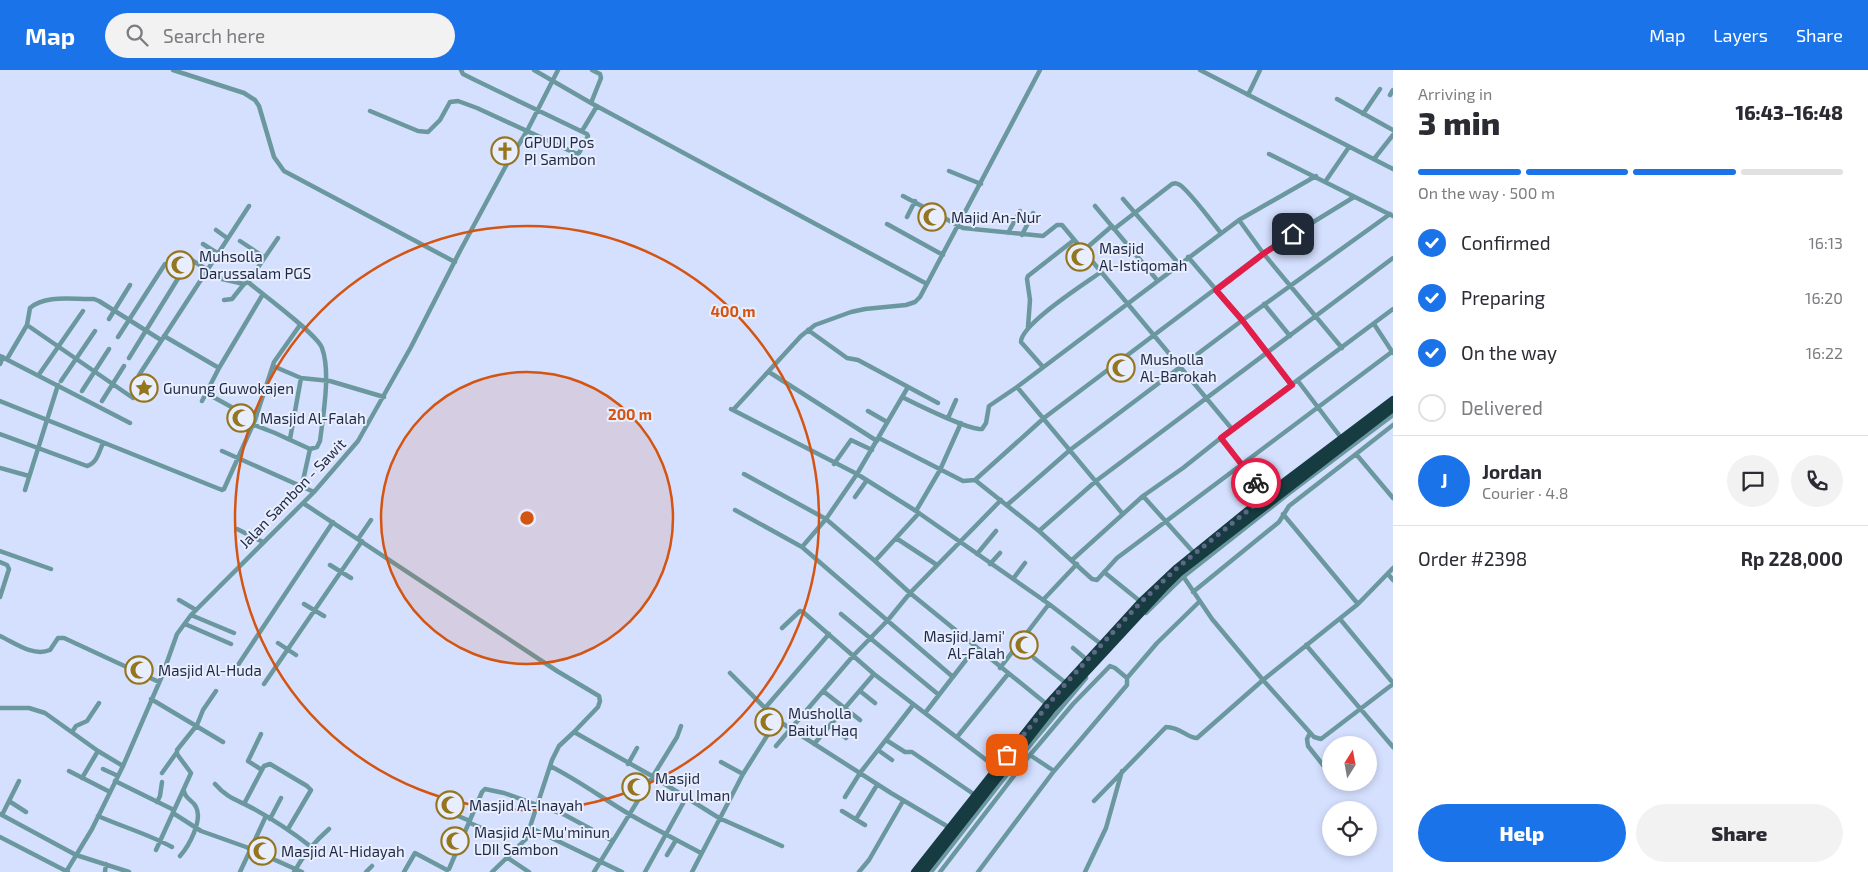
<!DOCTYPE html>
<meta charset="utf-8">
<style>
:root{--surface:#fff;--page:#f2f2f3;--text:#2b2b33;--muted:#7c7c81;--line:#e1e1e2;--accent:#1a73e8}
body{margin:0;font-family:"Exo 2",sans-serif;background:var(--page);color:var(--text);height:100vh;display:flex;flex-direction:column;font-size:19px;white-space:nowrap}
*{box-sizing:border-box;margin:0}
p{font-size:16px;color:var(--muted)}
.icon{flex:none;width:28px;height:28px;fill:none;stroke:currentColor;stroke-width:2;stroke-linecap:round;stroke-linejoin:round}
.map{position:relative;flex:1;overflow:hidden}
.panel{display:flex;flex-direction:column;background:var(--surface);width:475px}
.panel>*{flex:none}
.needle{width:32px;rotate:11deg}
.buttons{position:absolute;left:1322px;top:666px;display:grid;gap:10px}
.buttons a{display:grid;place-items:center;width:55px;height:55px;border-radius:50%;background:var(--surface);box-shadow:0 2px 8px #0003;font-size:25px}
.pin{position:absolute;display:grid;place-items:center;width:42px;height:42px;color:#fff;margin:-21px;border-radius:10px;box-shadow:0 2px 8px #0006}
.courier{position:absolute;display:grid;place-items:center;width:50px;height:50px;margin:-25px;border:4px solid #e11d48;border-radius:50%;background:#fff;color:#222;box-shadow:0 1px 6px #0007}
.headline em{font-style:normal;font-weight:800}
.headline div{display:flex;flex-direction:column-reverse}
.headline{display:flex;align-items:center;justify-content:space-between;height:85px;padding:0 25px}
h1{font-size:32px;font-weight:800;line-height:38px}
.bar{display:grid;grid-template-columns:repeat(4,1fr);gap:8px 5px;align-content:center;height:60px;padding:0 25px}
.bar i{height:6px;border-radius:4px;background:var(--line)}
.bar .selected{background:var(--accent)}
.bar p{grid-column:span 4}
.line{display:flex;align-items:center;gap:12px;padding:0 25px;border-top:1px solid var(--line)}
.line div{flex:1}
.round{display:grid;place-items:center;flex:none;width:52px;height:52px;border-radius:26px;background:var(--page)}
ol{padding:0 25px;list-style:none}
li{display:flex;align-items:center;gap:15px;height:55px}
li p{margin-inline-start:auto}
li .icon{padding:5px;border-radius:50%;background:var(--accent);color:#fff;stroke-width:4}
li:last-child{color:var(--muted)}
li i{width:28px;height:28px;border:2px solid var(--line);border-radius:50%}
.primary-button{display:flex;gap:10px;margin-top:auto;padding:10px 25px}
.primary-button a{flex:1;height:58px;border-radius:30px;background:var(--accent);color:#fff;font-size:20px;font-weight:800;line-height:58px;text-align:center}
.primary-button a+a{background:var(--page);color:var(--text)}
header{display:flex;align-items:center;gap:30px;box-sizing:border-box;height:70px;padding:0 25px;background:var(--accent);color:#fff}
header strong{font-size:24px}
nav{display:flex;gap:28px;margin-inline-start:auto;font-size:18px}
.search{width:350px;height:45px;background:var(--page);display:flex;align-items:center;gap:12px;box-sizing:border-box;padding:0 18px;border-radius:28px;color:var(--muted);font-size:19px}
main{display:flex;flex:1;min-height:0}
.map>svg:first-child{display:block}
</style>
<header>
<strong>Map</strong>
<div class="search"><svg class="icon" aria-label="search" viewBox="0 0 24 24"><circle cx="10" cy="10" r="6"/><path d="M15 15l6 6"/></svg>Search here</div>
<nav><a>Map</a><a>Layers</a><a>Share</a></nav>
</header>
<main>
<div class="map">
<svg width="1393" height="802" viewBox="0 0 1393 802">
<rect width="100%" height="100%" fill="#d5e0ff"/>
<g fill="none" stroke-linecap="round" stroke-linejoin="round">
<path stroke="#6b989f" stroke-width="4.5" d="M173,0L244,23L255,30L259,36L274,87L284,101L455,192
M534,0L591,33L927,214
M1200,0L1393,99
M1248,25L1260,0
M1390,25L1393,20
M1337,29L1393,60
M591,33L601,8L600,4L592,0
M370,41L418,61L428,62L440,50L450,32L458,31L477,38L577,84L579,83L588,66L587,64L475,10L463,4L461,0
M1363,44L1380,19
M582,61L597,36
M1269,84L1393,146
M1374,89L1393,65
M949,101L981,114
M1325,112L1349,77
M903,126L963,158L1043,166L1057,155H1062L1232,359
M1123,129L1179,194
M1095,136L1157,210
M907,147L915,131
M1239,150L1263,183L1342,278
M887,154L943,185
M1114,159L1172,114C1176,113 1176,113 1180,115C1191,123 1211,151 1221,163
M216,160L227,168
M1008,163L1020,141
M1022,165L1033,143
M240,171L264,187
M203,174L217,183
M1083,181L1112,156
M1188,187L1242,250L1291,315
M248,212C262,224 317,264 322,278C331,302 323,346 320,371L317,377L310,379
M224,230L232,229L244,214L248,212L278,168
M1264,234L1290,266
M109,249L130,215
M1374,254L1393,283
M27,255L133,328
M1028,257L1030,230L1027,209L1028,206L1074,170
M808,260L847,288L858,290L938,333
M164,266L219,298
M118,267L165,194
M0,286L130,353
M129,288L190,189L222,209L244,214
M7,289L27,255L30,238C46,224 75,230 94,229L99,231L161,270
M0,294L3,287
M273,296L301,308L330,311L384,327
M1043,297L1021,272C1021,254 1086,213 1101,202
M769,302L877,371
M40,303L83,241
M139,305L249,136
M61,311L95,261
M1298,311L1342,369
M1017,317L1122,443
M82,321L109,279
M206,323L255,350
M902,327C916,334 971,361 982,359L986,353L989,336L1017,317L1239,150L1316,106
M0,331L222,420L224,419L255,350L274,292L300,255
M102,331L124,296
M202,331L219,298L263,224
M731,339L857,404L916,441L1049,534L1101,574
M733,340L801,266L815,255L851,242L865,239L906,235L915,232L920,227L1040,0
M868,341L887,352
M948,348L956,330
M252,354L275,363L310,379L302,415
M1393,355L1356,384L1393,428
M0,364L87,396C97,393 99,382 103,373
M879,368L963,411L975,410L1044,348L1263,183L1354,127
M290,369L301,308
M1221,369L1267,425
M222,381L314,422
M834,394L851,370L872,380
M0,398L29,406
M744,404L826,449L875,491L910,523L1049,636
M975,410L1039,461L1092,509L1097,510L1117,488L1393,281
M25,420L58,315
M1143,426L1195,484
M855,427L867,410
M303,433L557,601L599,626L600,631L598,637L574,662
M1007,435L1070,380L1240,252L1390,144
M735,440L802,477L953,607
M916,441L940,400L961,353
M237,459L263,472
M1039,461L1096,411L1393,188
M896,468L937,495
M358,469L371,450
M802,477L826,449L857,404L908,317
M0,481L51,499
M977,484L996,461
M1072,490L1143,426L1183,398L1232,359L1393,239
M875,491L919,443
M0,492L7,495L9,499L0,527
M990,494L1000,483
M330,495L351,508
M1104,502L1141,532
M1388,504L1393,510
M1183,506L1212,549L1263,610L1358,534L1283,444
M1013,509L1025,493
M1193,522L1279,452L1289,436L1356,384
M179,530L196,540
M1043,530L1077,494
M304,534L324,546
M1358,534L1393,498
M1146,543L1183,507L1288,424L1393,345
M841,544L939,625
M191,545L234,563
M1340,549L1393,613
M185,554L231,574
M782,558L800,541L803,542L874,604L998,699
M0,566C15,573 33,587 50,580L58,568H64L159,612
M278,573L296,585
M1306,575L1393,677
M1073,578L1087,590
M1034,588L1066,613
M238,595L333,452
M1000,598L1049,534
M730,603L777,650L891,723L950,758
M264,614L362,471
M823,621L860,650
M860,621L875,633
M151,629L223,672
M0,638H29L45,643L98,681L123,696
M765,638L829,564
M925,643L976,577
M830,656L846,668
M72,662L76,656L87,651L99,633
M1310,663L1307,669L1308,676L1323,695
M261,664L248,691L262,700
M957,667L1008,604
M886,670L905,682H912L975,725
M814,674L874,604
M776,676L853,586L888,550L910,523L1001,430
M878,680L892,690
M1030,685L1054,701
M721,692L743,704
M628,694L637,678
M550,696C578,710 602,728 629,744C653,758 677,770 701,783
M103,699L118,706
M69,701L110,722
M162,703L177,682
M82,708L98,681
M115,711L174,740
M215,714C228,729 238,730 254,739C274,750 292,762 310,776
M845,727L860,703L913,635
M9,731L26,742
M1094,731L1166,657C1181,657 1187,668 1197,668L1263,610L1314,667L1321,669L1393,614
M157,732L160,726L162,712
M244,734L264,696L270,694L307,716L311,720L288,759
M444,740L470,751
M842,741L865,755
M173,743L201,761L246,777L302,802
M0,744L76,785L129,802
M2,745L19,711
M98,746C123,757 148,764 172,777
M270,749L281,728
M856,749L877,715
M470,753L493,763
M531,758L622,802
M0,767L68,802
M156,780L191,703L177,684V680L197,655L203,640L216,621
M667,785L676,770
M180,786C189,776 203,750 196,737C193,730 185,729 184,721
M508,788L529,802
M66,802L92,759L123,696L162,606L177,564L191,545L314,422L358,371L411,277L460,181L508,92L527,61L558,0
M105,802L106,794
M240,802L266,746
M294,802C304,784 314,772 329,759
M366,802L372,796
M404,802L415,783L447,800L449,799L482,722L485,719L504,723L565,745L613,771
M492,802L526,769L552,690L559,676L574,662L652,706L719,748L782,776
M594,802L677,667L681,656
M645,802L686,728
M692,802L743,704L777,650
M859,802L869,790L903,731
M931,802L1026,680L1086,608
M940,802L1030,685L1073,634L1110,596L1115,598L1127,608
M978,802L1054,701L1127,615V608L1157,573L1199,532
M1085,802L1106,758L1122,701"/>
<path stroke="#163c42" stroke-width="8" d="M915,802L1047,635L1141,532L1177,498L1267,425L1393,330
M924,802L1052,639L1163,519L1180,502L1393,338"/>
</g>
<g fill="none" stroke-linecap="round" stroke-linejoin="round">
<path stroke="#5f6987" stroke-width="5" stroke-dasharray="0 9" d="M1007,685L1066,613L1141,532L1177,498L1267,425L1256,413"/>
<path stroke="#e11d48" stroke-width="6" d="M1256,413L1221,368L1292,315L1242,250L1216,220L1263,184L1293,164"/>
</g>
<circle cx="527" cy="448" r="146" fill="#d45412" fill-opacity=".12"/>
<g fill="none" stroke="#d45412" stroke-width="2.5">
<circle cx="527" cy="448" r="146"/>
<circle cx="527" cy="448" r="292"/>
</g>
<defs>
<g id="church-ring" transform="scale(1.4375)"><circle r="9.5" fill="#e8eefd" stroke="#94761e" stroke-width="1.5"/><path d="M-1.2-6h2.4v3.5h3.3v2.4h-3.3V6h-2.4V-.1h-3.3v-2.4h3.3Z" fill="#94761e"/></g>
<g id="mosque-ring" transform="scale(1.4375)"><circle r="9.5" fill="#e8eefd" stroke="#94761e" stroke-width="1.5"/><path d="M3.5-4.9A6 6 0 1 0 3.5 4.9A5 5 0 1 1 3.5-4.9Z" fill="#94761e"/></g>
<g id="sight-ring" transform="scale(1.4375)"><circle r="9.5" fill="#e8eefd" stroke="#94761e" stroke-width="1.5"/><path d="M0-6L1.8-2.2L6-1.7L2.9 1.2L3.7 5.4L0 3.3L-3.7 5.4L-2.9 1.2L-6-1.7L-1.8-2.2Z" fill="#94761e"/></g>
</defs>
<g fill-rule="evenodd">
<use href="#church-ring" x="505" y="81"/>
<use href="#mosque-ring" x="932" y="147"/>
<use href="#mosque-ring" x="1080" y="187"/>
<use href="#mosque-ring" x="180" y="195"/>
<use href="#mosque-ring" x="1121" y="298"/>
<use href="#sight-ring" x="144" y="318"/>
<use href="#mosque-ring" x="241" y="348"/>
<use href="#mosque-ring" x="1024" y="575"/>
<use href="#mosque-ring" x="139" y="600"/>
<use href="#mosque-ring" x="769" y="652"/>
<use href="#mosque-ring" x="636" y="717"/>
<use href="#mosque-ring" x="450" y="735"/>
<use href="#mosque-ring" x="455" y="771"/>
<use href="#mosque-ring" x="262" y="781"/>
</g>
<g text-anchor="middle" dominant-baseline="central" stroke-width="4" stroke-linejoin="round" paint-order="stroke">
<g font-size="15" fill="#1f2946" stroke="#e8eefd" text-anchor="start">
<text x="524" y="72">GPUDI Pos<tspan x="524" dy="17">PI Sambon</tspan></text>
<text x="951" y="147">Majid An-Nur</text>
<text x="1099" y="178">Masjid<tspan x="1099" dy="17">Al-Istiqomah</tspan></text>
<text x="199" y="186">Muhsolla<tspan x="199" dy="17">Darussalam PGS</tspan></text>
<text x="1140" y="289">Musholla<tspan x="1140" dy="17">Al-Barokah</tspan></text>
<text x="163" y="318">Gunung Guwokajen</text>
<text x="260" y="348">Masjid Al-Falah</text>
<text x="1005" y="566" text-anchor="end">Masjid Jami'<tspan x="1005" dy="17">Al-Falah</tspan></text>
<text x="158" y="600">Masjid Al-Huda</text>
<text x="788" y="643">Musholla<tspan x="788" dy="17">Baitul Haq</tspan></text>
<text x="655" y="708">Masjid<tspan x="655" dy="17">Nurul Iman</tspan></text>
<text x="469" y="735">Masjid Al-Inayah</text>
<text x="474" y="762">Masjid Al-Mu'minun<tspan x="474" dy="17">LDII Sambon</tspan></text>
<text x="281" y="781">Masjid Al-Hidayah</text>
</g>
<g font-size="15" fill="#1f2946" stroke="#e8eefd">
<text transform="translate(292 423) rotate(-46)">Jalan Sambon - Sawit</text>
</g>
</g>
<circle cx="527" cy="448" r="8" fill="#d45412" stroke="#e8eefd" stroke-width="2.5"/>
<g font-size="15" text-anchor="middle" font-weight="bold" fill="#d45412" stroke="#e8eefd" stroke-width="4" stroke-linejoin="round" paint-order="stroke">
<text x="733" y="247">400 m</text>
<text x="630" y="350">200 m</text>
</g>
</svg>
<div class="buttons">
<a><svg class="needle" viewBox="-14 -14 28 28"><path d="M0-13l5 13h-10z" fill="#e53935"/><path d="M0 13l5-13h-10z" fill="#7c7c81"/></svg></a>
<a><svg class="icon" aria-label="locate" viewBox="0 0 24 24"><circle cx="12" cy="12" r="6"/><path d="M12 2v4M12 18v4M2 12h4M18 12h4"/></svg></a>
</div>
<div class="pin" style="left:1007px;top:685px;background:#ea580c"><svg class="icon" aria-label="bag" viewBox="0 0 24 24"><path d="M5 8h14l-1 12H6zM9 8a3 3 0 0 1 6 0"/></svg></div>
<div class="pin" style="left:1293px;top:164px;background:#1f2937"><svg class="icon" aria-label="home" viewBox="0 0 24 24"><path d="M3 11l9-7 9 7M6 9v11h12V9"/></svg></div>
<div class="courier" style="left:1256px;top:413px"><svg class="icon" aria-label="bike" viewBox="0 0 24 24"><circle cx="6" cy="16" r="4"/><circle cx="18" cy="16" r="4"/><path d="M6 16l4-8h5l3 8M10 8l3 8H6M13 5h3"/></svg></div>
</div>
<section class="panel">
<div class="headline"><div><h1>3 min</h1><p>Arriving in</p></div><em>16:43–16:48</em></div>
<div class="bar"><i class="selected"></i><i class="selected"></i><i class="selected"></i><i></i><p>On the way · 500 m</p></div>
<ol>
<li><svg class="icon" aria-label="check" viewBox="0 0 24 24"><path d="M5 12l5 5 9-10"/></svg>Confirmed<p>16:13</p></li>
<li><svg class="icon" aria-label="check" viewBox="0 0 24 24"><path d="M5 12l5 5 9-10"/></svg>Preparing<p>16:20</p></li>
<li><svg class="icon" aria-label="check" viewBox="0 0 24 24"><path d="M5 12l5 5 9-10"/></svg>On the way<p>16:22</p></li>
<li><i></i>Delivered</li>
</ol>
<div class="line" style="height:90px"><b class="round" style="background:var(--accent);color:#fff">J</b><div><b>Jordan</b><p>Courier · 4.8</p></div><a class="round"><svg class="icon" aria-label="chat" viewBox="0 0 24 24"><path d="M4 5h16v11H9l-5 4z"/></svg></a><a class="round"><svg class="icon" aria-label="phone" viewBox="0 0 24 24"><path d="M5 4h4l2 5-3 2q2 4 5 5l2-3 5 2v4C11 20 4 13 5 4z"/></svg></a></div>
<div class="line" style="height:65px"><div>Order #2398</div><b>Rp 228,000</b></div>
<div class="primary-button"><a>Help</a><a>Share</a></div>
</section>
</main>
